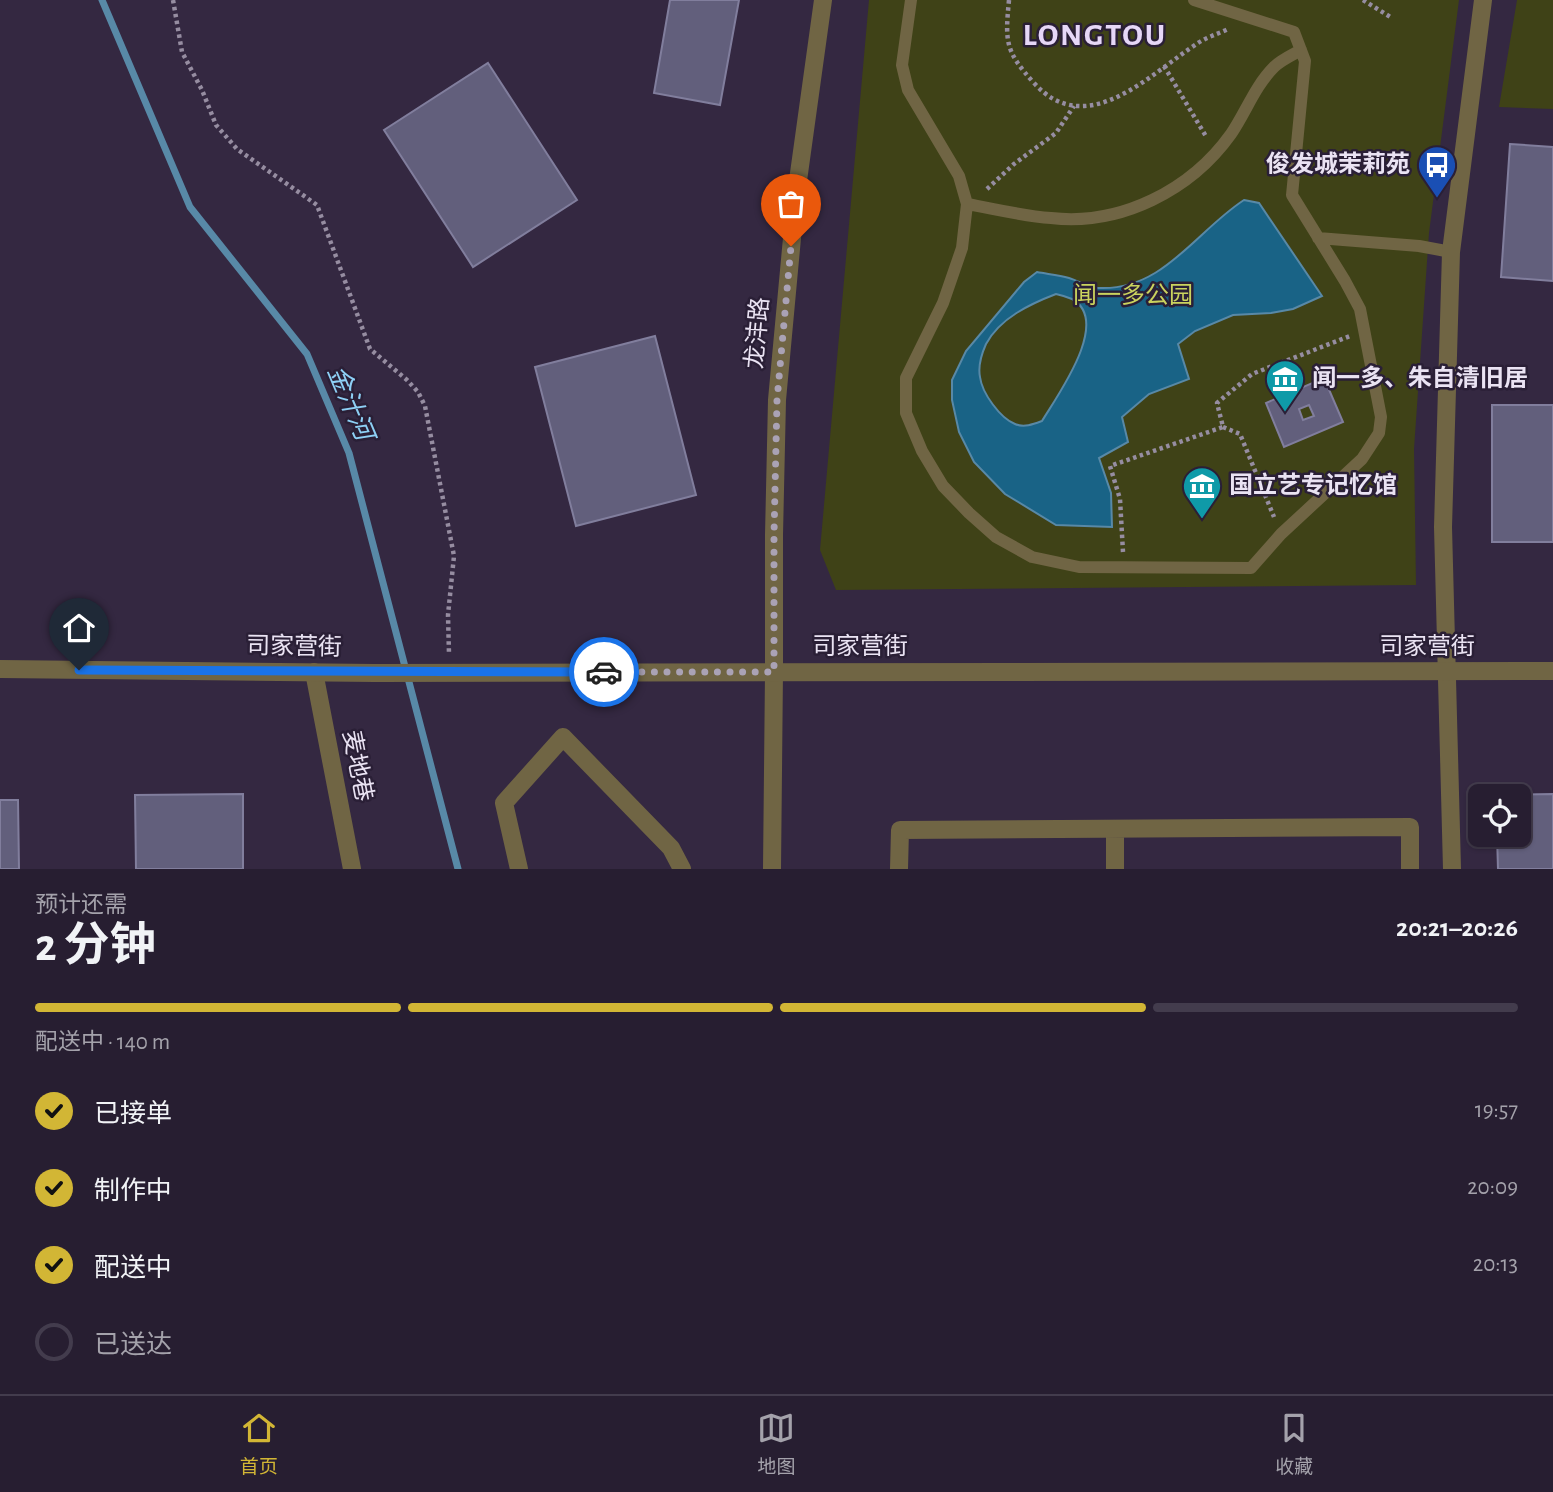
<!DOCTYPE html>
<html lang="zh">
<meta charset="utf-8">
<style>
:root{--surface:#271e31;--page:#332b3d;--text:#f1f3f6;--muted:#a4a2ab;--line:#433c4d;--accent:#d2b635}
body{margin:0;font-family:"Alegreya Sans","Noto Sans SC",sans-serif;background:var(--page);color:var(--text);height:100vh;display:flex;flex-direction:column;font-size:26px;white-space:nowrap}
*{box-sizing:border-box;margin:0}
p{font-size:23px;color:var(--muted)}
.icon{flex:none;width:38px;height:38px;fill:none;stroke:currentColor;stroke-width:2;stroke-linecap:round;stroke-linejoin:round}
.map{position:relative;height:869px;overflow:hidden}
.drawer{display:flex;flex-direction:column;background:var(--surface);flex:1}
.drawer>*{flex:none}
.fabs{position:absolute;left:1468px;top:784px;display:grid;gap:14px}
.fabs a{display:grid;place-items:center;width:63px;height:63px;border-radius:10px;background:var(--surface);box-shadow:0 2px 5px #0004,0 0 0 2px var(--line);font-size:35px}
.pin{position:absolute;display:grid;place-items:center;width:60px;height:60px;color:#fff;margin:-72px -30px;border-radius:50% 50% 50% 0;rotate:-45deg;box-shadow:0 0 7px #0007}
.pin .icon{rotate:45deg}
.courier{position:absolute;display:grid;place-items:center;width:70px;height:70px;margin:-35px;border:5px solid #1a73e8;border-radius:50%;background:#fff;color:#222;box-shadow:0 2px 9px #0007}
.head em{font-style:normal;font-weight:700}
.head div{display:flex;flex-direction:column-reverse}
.head{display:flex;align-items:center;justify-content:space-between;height:119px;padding:0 35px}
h1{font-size:46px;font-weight:700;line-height:52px}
.bar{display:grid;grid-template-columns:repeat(4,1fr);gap:10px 7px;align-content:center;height:84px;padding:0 35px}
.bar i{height:9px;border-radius:5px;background:var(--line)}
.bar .on{background:var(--accent)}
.bar p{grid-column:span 4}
ol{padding:0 35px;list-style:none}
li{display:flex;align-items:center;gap:21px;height:77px}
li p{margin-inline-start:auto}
li .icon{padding:7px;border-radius:50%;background:var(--accent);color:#111;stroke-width:4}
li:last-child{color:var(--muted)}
li i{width:38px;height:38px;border:4px solid var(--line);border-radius:50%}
.tabs{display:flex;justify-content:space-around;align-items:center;height:98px;border-top:2px solid var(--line);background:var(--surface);font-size:19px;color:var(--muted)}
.tabs a{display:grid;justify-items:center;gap:4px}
.tabs .on{color:var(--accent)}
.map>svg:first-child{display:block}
</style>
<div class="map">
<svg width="1553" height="869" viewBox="0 0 1553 869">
<rect width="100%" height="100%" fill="#342841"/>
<path fill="#3f4217" d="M869,0H1459L1429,233L1414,449L1416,585L836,590L820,550Z
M1517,0H1553V109L1499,107Z"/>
<path fill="#196386" stroke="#5889a7" stroke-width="2" fill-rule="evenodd" d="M1244,200L1259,203L1322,296L1293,309L1271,313L1233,315L1195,331L1178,344L1189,379L1149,394L1122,417L1128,442L1099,458L1111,493L1112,527L1056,525L1005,494L974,462L959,432L952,400V380L966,351L1024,282L1037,272C1047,274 1058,275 1069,278C1079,281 1089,288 1099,288C1163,291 1196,231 1244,200ZM1056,294C1061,295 1067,297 1072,299C1112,321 1057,396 1042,421C1034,424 1024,428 1015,424C1000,418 982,393 980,377C978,367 982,353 986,344C1000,318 1030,304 1056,294Z"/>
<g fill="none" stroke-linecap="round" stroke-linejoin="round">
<path stroke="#5889a7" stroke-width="7" d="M102,0L190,207L307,354L349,453L458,869"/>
</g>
<path fill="#625f7c" stroke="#817e9d" stroke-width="2" fill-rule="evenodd" d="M670,0H739L720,105L654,93Z
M488,63L577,200L473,267L384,130Z
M1510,144L1553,147V281L1501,277Z
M655,336L696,495L576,526L535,367Z
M1324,378L1343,422L1284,447L1266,403ZM1309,405L1314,416L1303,420L1299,409Z
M1492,405H1553V542H1492Z
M243,794V869H136L135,795Z
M1553,794V869H1498L1497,835H1519V796L1497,795Z
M0,800H18L19,869H0Z"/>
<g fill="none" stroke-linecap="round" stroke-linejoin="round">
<path stroke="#968da1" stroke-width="4.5" stroke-dasharray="3.5 3.5" stroke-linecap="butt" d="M173,0L182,52L202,90L216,125L237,149L317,205L370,349L407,380L418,392L425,406L454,556L448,615L449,654
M1009,0C1005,42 1005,51 1034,83C1087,142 1151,73 1198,43C1207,37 1218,34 1228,29
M1363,0L1392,18
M1164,66L1207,138
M987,189L1014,164L1056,133L1074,106
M1223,427L1240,434L1274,517
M1123,552L1120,499L1110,466L1223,427L1217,403L1252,374L1350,336"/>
<path stroke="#706544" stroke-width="12" d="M911,0L902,65L908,90L959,176L967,204L962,248L943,303L906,378V413L922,451L943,486L969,513L996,537L1032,557L1079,567L1251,568L1281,534L1362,459L1379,433L1381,417L1360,309L1345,281L1292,195L1305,61L1294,32L1194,0
M967,204C995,209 1023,216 1051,218C1121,226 1191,190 1231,134C1246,112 1255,86 1274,67C1281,60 1292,55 1301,50
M1318,238L1419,246L1451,252"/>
<path stroke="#706544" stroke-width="18" d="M314,672L352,869
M519,869L504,803L563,737L671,848L682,869
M772,869L774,672
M899,869L900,830L1410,827V869
M1115,869V829
M1452,869L1443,527L1451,252L1483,0"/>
<path stroke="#706544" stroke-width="18" d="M0,669L375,673L1553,671
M774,672V535L777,400L796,195L823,0"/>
</g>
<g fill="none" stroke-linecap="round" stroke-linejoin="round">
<path stroke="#aaa2b5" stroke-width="7" stroke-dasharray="0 12.6" d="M604,672H774V535L777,400L791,246"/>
<path stroke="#1a73e8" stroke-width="9" d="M79,670L604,672"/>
</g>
<defs>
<g id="bus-pin" transform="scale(2.0125)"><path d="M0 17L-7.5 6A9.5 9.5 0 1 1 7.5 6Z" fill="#1a4fb4" stroke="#2a1f36"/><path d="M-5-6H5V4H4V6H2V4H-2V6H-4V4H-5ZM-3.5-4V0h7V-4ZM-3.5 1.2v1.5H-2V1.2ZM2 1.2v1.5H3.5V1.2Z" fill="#fff"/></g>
<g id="museum-pin" transform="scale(2.0125)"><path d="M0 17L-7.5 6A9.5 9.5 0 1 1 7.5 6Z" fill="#0f9aa8" stroke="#2a1f36"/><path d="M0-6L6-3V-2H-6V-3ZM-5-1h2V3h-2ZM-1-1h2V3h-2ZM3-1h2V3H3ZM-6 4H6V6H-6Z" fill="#fff"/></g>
</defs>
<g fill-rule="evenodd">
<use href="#bus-pin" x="1437" y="165"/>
<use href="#museum-pin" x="1285" y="379"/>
<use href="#museum-pin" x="1202" y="486"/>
</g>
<g text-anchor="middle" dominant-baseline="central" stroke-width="5" stroke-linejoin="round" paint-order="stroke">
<g font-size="24" font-weight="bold" fill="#eae3f3" stroke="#2a1f36" text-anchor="start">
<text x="1410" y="165" text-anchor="end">俊发城茉莉苑</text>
<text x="1312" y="379">闻一多、朱自清旧居</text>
<text x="1229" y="486">国立艺专记忆馆</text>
</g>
<g font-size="24" fill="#cad35e" stroke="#2a1f36">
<text x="1133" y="296">闻一多公园</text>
</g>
<g font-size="24" fill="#eae3f3" stroke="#2a1f36">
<text transform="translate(758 333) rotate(-85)">龙沣路</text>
<text transform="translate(294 647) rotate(1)">司家营街</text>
<text x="860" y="647">司家营街</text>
<text x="1427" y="647">司家营街</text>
<text transform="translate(357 766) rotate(79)">麦地巷</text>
</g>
<g font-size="26" font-style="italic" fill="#8ed0f5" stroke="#2a1f36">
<text transform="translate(350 403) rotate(67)">金汁河</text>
</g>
<g font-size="32" font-weight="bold" letter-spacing="2" fill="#e6d7f7" stroke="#2a1f36">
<text x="1095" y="35">LONGTOU</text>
</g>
</g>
</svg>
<div class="fabs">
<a><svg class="icon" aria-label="locate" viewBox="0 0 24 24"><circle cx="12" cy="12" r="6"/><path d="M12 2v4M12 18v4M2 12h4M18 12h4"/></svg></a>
</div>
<div class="pin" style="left:791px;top:246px;background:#ea580c"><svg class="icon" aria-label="bag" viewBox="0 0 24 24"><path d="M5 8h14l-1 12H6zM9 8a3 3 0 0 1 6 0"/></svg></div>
<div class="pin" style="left:79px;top:670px;background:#1f2937"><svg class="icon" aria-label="home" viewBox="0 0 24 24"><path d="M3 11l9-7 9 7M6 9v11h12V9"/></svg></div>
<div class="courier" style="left:604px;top:672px"><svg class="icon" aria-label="car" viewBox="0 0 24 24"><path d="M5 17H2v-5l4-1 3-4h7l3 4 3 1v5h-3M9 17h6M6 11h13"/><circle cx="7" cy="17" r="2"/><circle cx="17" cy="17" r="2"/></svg></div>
</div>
<section class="drawer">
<div class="head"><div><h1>2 分钟</h1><p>预计还需</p></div><em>20:21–20:26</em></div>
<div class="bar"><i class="on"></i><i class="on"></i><i class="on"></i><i></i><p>配送中 · 140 m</p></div>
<ol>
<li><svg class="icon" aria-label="check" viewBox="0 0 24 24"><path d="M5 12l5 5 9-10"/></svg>已接单<p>19:57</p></li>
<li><svg class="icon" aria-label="check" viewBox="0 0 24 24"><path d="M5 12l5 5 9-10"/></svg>制作中<p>20:09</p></li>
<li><svg class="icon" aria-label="check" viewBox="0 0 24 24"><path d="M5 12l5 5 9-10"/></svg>配送中<p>20:13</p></li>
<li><i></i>已送达</li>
</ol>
</section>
<nav class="tabs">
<a class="on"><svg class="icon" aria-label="home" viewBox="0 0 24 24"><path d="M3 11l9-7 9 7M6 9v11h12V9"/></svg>首页</a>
<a><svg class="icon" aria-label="map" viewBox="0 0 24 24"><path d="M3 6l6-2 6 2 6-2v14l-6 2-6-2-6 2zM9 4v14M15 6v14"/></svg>地图</a>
<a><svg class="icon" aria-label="saved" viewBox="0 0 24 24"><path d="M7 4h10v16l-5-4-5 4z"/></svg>收藏</a>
</nav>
